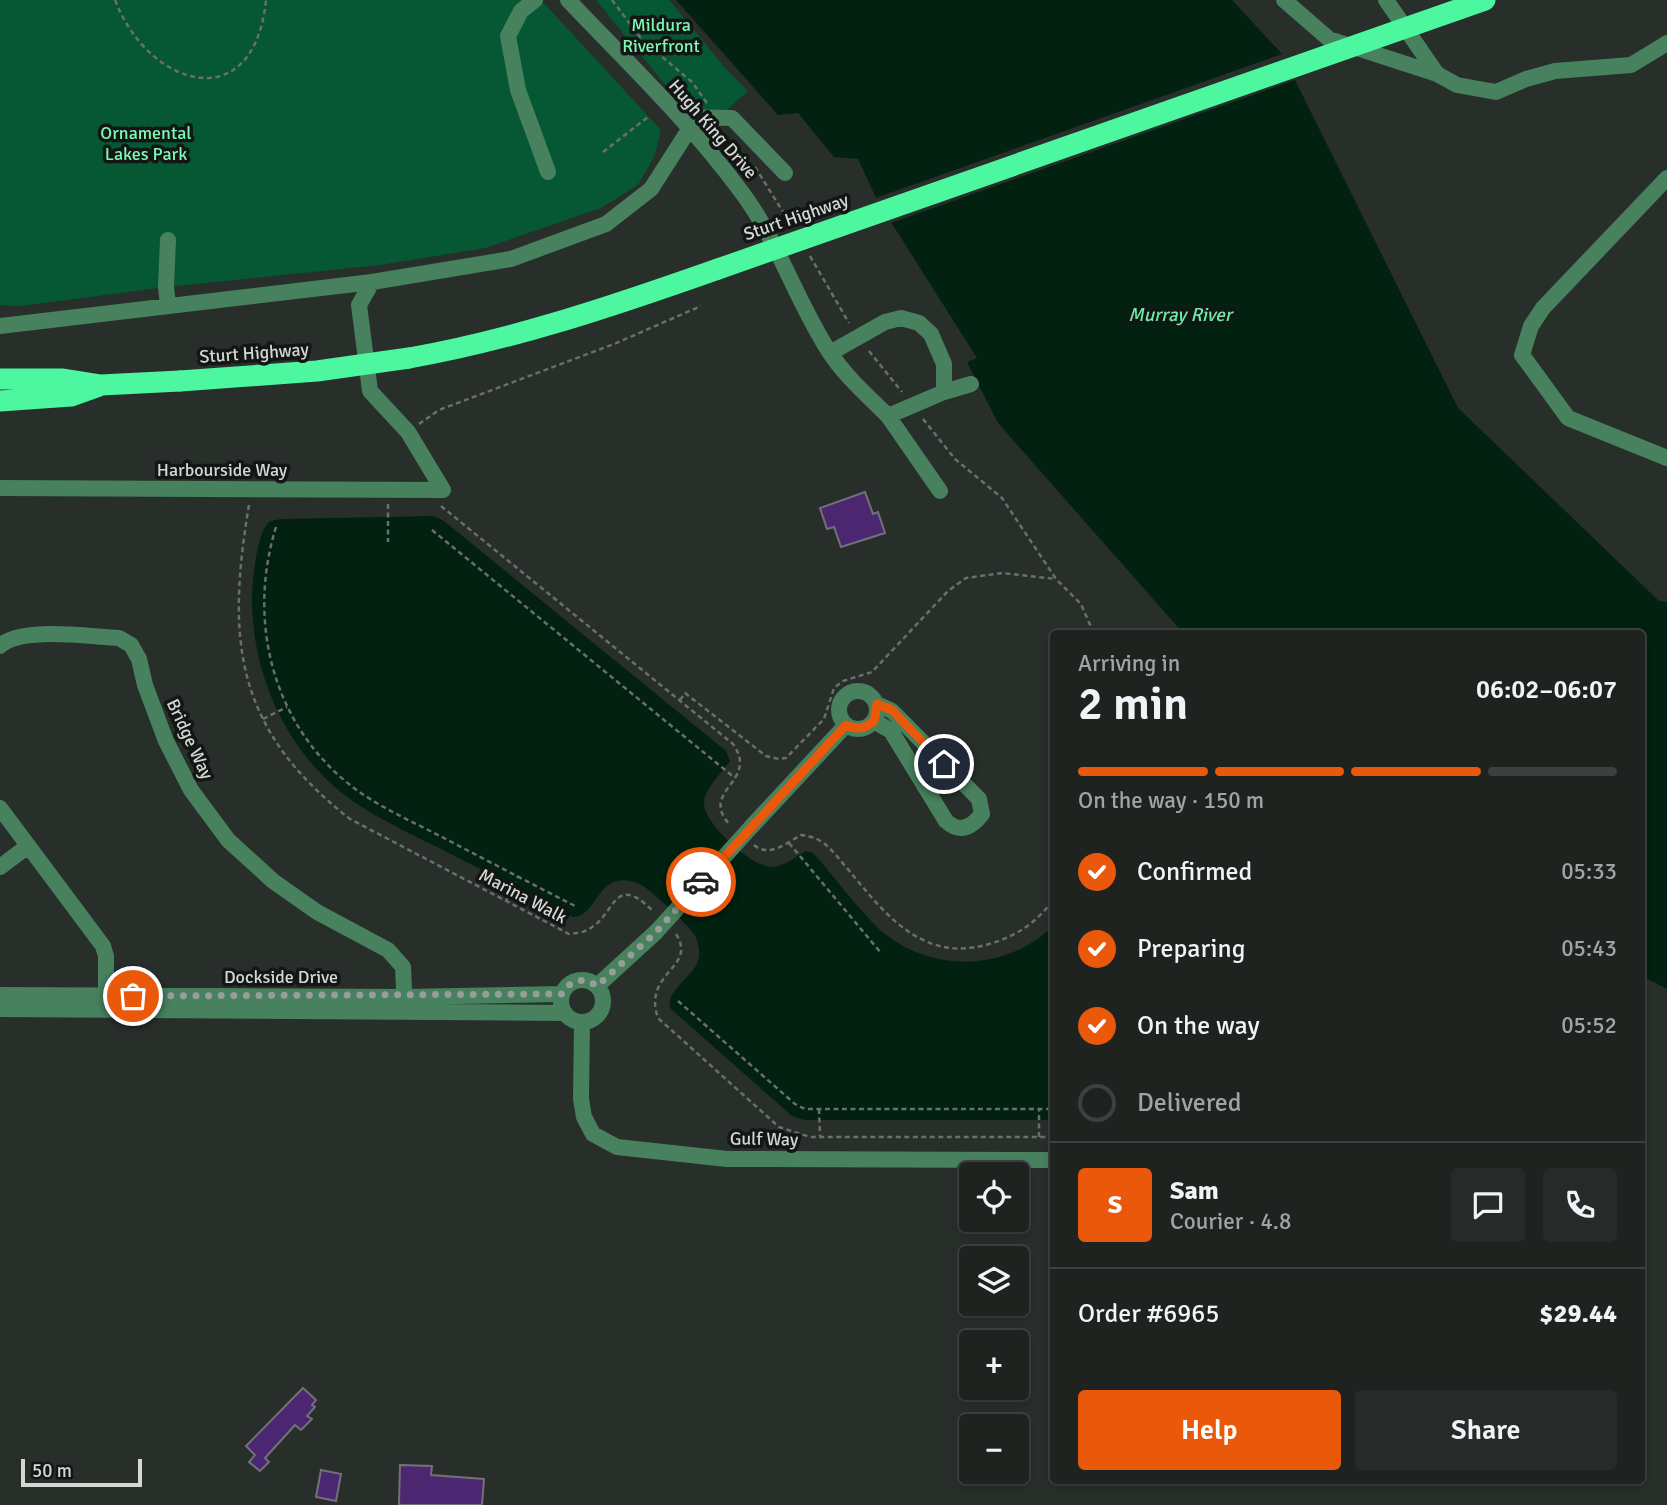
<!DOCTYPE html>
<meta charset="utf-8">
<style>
:root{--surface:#1e2320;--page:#262b29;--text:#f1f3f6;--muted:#a1a4a5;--line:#3c403e;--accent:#ea580c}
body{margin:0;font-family:Signika,sans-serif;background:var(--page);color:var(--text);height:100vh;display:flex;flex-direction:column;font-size:26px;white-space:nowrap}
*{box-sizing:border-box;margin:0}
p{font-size:23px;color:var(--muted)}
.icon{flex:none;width:38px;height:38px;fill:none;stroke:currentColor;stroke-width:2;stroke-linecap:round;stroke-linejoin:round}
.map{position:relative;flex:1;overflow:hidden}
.details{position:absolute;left:1050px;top:630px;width:595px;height:854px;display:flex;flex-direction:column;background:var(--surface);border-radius:7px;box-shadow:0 4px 10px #0003,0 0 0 2px var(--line)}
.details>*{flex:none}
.buttons{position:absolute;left:959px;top:1162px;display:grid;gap:14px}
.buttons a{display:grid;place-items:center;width:70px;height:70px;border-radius:7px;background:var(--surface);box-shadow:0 4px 10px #0003,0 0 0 2px var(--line);font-size:35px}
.scale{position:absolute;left:21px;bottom:18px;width:121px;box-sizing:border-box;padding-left:7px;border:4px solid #d3d8d5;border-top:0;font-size:19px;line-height:24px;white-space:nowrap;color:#d3d8d5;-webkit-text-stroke:5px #131614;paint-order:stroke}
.pin{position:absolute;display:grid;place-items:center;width:60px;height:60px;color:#fff;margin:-30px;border:4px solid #fff;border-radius:50%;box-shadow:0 2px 7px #0007}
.courier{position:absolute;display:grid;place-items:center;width:70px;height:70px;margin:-35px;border:5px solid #ea580c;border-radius:50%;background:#fff;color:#222;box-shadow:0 2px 9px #0007}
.headline em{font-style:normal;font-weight:600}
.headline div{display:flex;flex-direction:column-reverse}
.headline{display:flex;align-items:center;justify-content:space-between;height:119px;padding:0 28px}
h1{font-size:46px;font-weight:600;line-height:52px}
.bar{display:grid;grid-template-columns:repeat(4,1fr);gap:10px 7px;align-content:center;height:84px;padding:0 28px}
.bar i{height:9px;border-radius:5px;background:var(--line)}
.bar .current{background:var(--accent)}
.bar p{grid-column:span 4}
.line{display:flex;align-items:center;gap:18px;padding:0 28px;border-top:2px solid var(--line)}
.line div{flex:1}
.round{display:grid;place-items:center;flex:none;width:74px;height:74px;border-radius:7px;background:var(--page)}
ol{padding:0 28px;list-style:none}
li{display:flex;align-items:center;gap:21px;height:77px}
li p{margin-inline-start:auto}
li .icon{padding:7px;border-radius:50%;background:var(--accent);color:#fff;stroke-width:4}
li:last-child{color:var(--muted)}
li i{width:38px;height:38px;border:4px solid var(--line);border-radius:50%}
.cta{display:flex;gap:14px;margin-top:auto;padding:14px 28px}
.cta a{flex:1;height:80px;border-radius:7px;background:var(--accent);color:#fff;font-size:28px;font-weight:600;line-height:80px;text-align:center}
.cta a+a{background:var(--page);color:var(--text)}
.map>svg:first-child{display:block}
</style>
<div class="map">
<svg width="1667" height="1505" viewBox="0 0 1667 1505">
<rect width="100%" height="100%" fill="#282f2a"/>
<path fill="#055833" d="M0,0H541L661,130L655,155L638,185L601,208L485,248L380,265L166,287L20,306L0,305Z
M596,0H669L727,70L748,91L703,131Z"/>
<path fill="#022110" d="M676,0H1232L1282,54L1458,408L1659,601L1667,602V989L1642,976V634L1183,633L998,423L967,362L977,358L877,200L858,159L834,157L798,113L778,115Z
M433,516L444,521L726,751L730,761C722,773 704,789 704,803C703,823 752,868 772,867C784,867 795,857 806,851L813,853C834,876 863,916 885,934C936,974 1008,970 1053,926V1120H805L792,1116L671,1009C663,990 699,975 699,955C700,948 697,939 694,934C687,924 653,892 643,886C635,881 626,879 617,881C597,885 593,917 573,917C531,895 488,873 445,851C417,837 387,823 360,806C292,762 253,682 252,602C252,584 256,532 270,521L281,519Z"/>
<path fill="#282f2a" d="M1285,53L1298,79L888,224L873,199Z"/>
<path fill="#4b2671" stroke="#747079" stroke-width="2" d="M865,492L873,514L878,512L885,533L841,547L834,527L827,529L820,508Z
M303,1388L316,1400L312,1405L315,1407L307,1416L312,1419L301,1430L295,1425L265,1458L269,1462L260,1471L249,1462L255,1455L246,1446Z
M400,1465L432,1466L431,1475L484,1479L482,1505H399Z
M321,1470L341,1474L336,1501L316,1497Z"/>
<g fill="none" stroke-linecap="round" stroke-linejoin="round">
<path stroke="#696f6b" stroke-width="2.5" stroke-dasharray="5 3.5" stroke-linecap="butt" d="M115,0C149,88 254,119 266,0
M612,0L642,40L692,82L707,103
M603,152L648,117
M755,167L790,223
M810,256L849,323
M869,351L902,392
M923,419L955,459L1002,498L1056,579L1081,604L1094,634
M419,424L439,410L614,344L701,306
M388,504V542
M249,505C226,641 235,729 350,819L569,934C573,933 581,933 585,931C617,918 611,869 654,912
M441,506L733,744C760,782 698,790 730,825
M276,527C248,617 270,717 344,780C372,804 407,819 440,836C486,860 532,884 577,907
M432,530L735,778
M680,700L685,693L766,756L779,759L786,758L824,719L834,688L843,681L872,672L948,591L966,578L1002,573L1056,579
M263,719L287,707
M789,843L881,953
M754,845C769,858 787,843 801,835C824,837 832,851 847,868C884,913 922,964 989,944C1017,936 1036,923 1054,899
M506,901L518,876
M676,934C698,968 642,972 658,1018L779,1127L810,1137H1054
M678,1001L795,1104L805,1109H1054
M819,1109L820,1136
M1039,1137V1109"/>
<path stroke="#47815e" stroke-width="16" d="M535,0L521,11L508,36L518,90L548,172
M568,0C628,63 692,124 743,194C779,243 797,303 830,353C846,377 868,396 888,416L944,392V364L931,334L919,323L901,318L885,322L830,353
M1284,0L1329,39L1437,74L1457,85L1496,92L1526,79L1555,71L1631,65L1667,43
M1386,0L1437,74
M680,117L732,118L785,173
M1667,178L1543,308L1531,326L1522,355L1568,418L1667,458
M168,240L166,287L168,305
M372,282L359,305L370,391L408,432L443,490
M0,326L372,282L511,259L606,224L651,189L690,128
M944,392L971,384
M888,416L940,491
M0,488L443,490
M0,646C21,626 90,637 119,638L131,645L139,659L145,685L166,741L191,790L228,840L273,881L317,912L388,950L403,967L405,1012
M839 710a19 19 0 1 1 38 0a19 19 0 1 1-38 0Z
M874,721L891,731L946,821C960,834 972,827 982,814L979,799L892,711L877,704
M0,808L103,946L106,956V1007
M752,826L846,725
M0,867L28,846
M561 1001a21 21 0 1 1 42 0a21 21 0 1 1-42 0Z
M597,986L656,932
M0,995L405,997L562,994
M0,1009L565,1013
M582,1022L581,1099L584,1117L593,1134L617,1147L727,1159L1054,1160"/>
<path stroke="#4df7a0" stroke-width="21" d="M409,358C516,339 616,305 718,269
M0,379H63L101,385L180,381
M0,401L71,396L99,386"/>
<path stroke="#47815e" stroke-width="16" d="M656,932L752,826"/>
<path stroke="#4df7a0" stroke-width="21" d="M718,269L1485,0
M180,381L317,371L409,358"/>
</g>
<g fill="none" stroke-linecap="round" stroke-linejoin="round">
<path stroke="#979d99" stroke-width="7" stroke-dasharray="0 12.6" d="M133,996L562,994C570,980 583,976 597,986L656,932L701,882"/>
<path stroke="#ea580c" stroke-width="9" d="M701,882L846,725C858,730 864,729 874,721L877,704L892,710L944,764"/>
</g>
<g text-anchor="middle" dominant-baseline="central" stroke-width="7" stroke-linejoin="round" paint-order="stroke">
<g font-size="18" fill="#7bfbb2" stroke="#131614">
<text x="661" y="25">Mildura<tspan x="661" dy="21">Riverfront</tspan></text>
<text x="146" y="133">Ornamental<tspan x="146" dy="21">Lakes Park</tspan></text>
</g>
<g font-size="18" fill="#d3d8d5" stroke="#131614">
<text transform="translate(713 129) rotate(49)">Hugh King Drive</text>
<text transform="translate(796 217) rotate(-19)">Sturt Highway</text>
<text transform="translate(254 353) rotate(-4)">Sturt Highway</text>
<text x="222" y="470">Harbourside Way</text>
<text transform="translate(190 739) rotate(65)">Bridge Way</text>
<text transform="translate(523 896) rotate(28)">Marina Walk</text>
<text x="281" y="977">Dockside Drive</text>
<text transform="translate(764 1139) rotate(1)">Gulf Way</text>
</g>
<g font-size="19" font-style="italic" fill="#6ceda5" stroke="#131614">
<text x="1180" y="315">Murray River</text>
</g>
</g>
</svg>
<div class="buttons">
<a><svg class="icon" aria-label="locate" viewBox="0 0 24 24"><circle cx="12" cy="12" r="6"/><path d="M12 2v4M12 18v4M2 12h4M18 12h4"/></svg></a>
<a><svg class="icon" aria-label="layers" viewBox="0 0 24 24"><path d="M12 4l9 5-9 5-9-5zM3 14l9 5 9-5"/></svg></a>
<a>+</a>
<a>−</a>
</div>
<div class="scale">50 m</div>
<div class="pin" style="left:133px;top:996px;background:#ea580c"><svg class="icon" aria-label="bag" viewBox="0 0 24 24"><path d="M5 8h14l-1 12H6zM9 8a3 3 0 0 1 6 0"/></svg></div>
<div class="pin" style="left:944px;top:764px;background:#1f2937"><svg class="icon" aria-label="home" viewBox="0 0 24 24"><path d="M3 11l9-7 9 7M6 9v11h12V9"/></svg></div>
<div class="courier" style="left:701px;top:882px"><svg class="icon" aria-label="car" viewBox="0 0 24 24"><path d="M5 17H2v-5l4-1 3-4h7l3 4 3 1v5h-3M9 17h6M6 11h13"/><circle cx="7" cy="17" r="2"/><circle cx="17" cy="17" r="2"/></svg></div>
<section class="details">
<div class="headline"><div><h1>2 min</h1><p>Arriving in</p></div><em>06:02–06:07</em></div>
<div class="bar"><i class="current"></i><i class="current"></i><i class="current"></i><i></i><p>On the way · 150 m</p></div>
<ol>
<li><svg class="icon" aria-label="check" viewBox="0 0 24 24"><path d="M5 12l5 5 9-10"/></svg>Confirmed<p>05:33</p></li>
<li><svg class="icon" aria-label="check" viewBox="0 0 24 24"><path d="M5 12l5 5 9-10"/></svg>Preparing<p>05:43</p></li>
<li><svg class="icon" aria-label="check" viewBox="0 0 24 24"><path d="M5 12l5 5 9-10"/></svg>On the way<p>05:52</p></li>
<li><i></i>Delivered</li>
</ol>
<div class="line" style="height:126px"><b class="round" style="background:var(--accent);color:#fff">S</b><div><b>Sam</b><p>Courier · 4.8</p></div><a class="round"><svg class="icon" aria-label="chat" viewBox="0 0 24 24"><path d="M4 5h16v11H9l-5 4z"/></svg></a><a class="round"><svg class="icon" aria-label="phone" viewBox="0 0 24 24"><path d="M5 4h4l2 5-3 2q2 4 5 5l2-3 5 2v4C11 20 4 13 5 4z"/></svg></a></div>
<div class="line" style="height:91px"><div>Order #6965</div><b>$29.44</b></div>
<div class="cta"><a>Help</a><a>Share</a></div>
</section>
</div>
